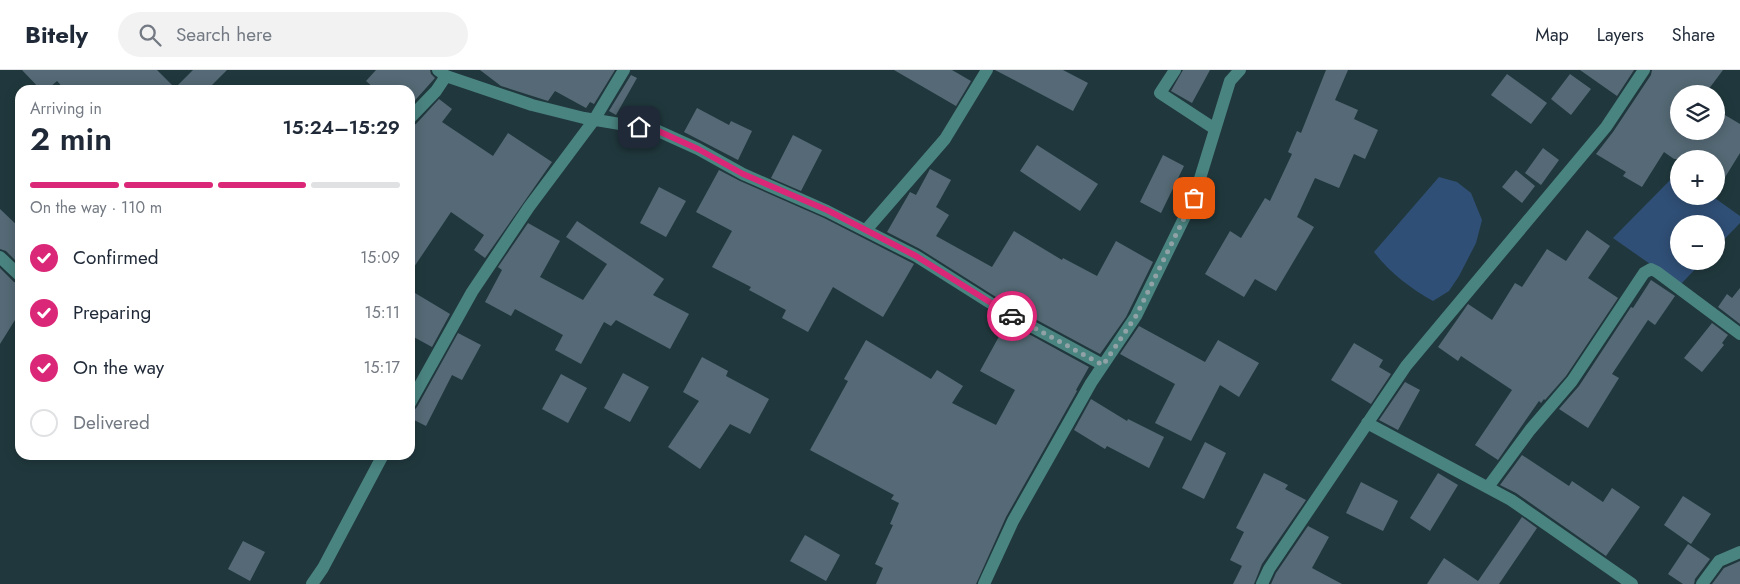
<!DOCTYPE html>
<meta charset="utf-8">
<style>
:root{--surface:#fff;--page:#f2f2f3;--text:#1f2937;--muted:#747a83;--line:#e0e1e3;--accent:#db2777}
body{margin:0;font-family:Jost,sans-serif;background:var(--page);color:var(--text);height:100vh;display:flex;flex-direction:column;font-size:19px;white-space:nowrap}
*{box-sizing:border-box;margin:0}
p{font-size:16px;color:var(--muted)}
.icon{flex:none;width:28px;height:28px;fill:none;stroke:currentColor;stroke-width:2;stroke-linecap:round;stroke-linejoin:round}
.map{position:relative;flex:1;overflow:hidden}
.side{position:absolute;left:15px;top:15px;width:400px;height:375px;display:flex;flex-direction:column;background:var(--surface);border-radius:15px;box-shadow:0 2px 12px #0003}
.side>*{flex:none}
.controls{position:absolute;left:1670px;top:15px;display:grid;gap:10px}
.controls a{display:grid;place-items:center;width:55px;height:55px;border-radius:50%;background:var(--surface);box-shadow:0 2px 12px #0003;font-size:25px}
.pin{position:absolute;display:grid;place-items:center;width:42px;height:42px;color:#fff;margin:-21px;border-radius:10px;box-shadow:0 2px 8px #0006}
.courier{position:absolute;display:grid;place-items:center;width:50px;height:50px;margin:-25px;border:4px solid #db2777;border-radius:50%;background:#fff;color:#222;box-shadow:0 1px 6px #0007}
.overview em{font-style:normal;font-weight:600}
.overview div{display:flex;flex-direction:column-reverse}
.overview{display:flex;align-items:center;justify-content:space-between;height:85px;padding:0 15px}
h1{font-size:32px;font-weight:600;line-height:38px}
.bar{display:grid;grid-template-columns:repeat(4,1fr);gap:8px 5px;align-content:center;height:60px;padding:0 15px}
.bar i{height:6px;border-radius:4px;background:var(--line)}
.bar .active{background:var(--accent)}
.bar p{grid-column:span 4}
ol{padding:0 15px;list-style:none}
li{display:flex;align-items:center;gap:15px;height:55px}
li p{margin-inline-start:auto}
li .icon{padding:5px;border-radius:50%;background:var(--accent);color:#fff;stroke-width:4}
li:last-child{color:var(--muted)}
li i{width:28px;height:28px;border:2px solid var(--line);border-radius:50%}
header{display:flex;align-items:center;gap:30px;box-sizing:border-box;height:70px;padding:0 25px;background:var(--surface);border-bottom:1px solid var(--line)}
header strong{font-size:24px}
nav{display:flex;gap:28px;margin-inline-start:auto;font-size:18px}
.search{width:350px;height:45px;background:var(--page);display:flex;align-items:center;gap:12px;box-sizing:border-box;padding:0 18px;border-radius:28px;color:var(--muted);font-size:19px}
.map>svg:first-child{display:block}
</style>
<header>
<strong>Bitely</strong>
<div class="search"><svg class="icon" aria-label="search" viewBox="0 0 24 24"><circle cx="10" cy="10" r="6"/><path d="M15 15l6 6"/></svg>Search here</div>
<nav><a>Map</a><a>Layers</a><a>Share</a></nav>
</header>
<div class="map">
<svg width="1740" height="514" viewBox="0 0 1740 514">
<rect width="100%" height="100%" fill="#20383d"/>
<path fill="#304f76" d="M1678,102L1679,126H1712L1740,146V153L1716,178V154H1679V191H1703L1680,215L1613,168Z
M1439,107L1457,112L1471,123L1482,150L1476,173L1459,206L1449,221L1433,231C1410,218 1390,203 1374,182Z"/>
<path fill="#556a76" d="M22,0H157L175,18L193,0H227L207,20H65L57,11L47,20H41Z
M376,0H430L431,4L435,8L410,36V20H376L366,11Z
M480,0H615L594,34L590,32L586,38L555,21L548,31L501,16Z
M894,0H952L971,11L956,36Z
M995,0H1063L1088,13L1073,41Z
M1183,0H1210L1192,33L1171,21Z
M1326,0H1348L1335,30L1358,40L1354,49L1378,60L1365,89L1354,84L1339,118L1315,108L1297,147L1314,157L1276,221L1255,209L1244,227L1205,204L1230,161L1241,168L1265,128L1270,131L1292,84L1288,82L1297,61L1301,63Z
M1580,0H1634L1617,26Z
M1652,0H1723L1705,24H1679V61H1716V48L1720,42L1740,54V83L1716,122V89H1674L1664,82L1642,117L1623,106L1626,102L1596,84L1613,62L1651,5Z
M1507,4L1547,33L1531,54L1491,25Z
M1570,4L1591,19L1571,45L1551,29Z
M631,5L637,8L616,45L609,41Z
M439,29L452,39L442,52L493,86L508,63L552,92L485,188L474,180L484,165L451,142L410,203V56L416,54Z
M697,38L729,55L731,51L752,61L738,90L684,62Z
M793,65L822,80L801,121L771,108Z
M1037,75L1098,114L1080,141L1020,101Z
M1543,78L1559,90L1541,115L1525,103Z
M1163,85L1184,96L1161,143L1140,132Z
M930,99L951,110L936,137L949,145L936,166L992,197L1014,161L1062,190L1063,188L1097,206L1116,171L1153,192L1126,247L1100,284L1007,234L920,179L887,162L910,122L916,125Z
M719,100L740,111L824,148L914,194L883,247L833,217L808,262L782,248L786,240L749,220L751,217L712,197L732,161L696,142Z
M1516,100L1535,116L1522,133L1502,117Z
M659,117L686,131L666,167L640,153Z
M0,139L20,158V195L6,181L0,179Z
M577,151L664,209L653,225L689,244L670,279L616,250L611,256L604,252L581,294L555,280L563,265L515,239L511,246L485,232L502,200L498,197L528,153L560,171L540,207L583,230L607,194L566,167Z
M1587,160L1610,176L1588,208L1618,228L1566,306L1545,330L1544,329L1541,333L1539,331L1498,390L1475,375L1512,320L1461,286L1458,291L1438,277L1468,234L1492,250L1515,213L1522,217L1547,179L1566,191Z
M0,198L14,212L20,214V242L0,274Z
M1651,210L1675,226L1655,255L1648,250L1612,304L1619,308L1588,358L1559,339L1579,316L1631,237L1633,238Z
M1740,218V254L1718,237L1727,224L1732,228Z
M410,220L450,244L432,277L410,265Z
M1007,252L1089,297L1076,320L1077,321L1006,447L976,514H876L883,498L875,494L893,455L890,454L899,433L891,429L894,425L810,380L848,311L844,309L866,270L931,309L937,300L963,316L952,333L996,355L1015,320L980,301Z
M1712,253L1728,265L1722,273L1724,275L1702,302L1684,288Z
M1139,256L1205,292L1218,270L1259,293L1239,327L1220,315L1191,371L1155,353L1175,314L1120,284Z
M458,263L481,275L462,310L452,305L426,356L410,348V345L417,337Z
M1354,273L1383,290L1379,297L1391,304L1371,334L1331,310Z
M702,287L728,301L726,306L769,329L750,364L730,354L700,399L668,377L699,331L683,322Z
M623,303L649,317L630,352L604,338Z
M561,304L587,318L568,353L542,339Z
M1405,312L1420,320L1398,360L1379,350Z
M1091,329L1127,351L1128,349L1164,367L1149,398L1107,376L1105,379L1074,360Z
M1205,372L1226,383L1204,429L1182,418Z
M1522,385L1569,416L1572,411L1603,432L1612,418L1640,437L1606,486L1516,423L1500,415Z
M1264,403L1288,415L1285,419L1306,430L1262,494L1254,514H1233L1242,496L1230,490L1244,462L1236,458Z
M1438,403L1458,415L1430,461L1410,448Z
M1361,412L1398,431L1383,461L1346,443Z
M1683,426L1711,444L1691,474L1664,455Z
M1522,447L1537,458L1499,514H1427L1444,488L1478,511Z
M1308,456L1329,467L1312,498L1342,514H1271L1276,503Z
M805,465L840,485L826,511L790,491Z
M243,471L265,482L250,511L228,499Z
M1688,474L1710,489L1695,509L1694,514H1683L1668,504Z
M1740,491V514H1712L1724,498Z"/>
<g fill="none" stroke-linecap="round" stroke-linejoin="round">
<path stroke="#4a8481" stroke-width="12" d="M438,0L446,6L532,35L584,48L656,60L698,79L743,104L827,141L916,186L1003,241L1103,295
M1175,0L1160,23L1215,59
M410,48L436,21L446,6
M866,160L945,69L987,0
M0,187L20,206
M410,333L472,222L529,137L594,50L624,0
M1367,353L1511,430L1632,514
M1488,417L1530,360L1572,311L1644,203L1651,199L1657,202L1740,264
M312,514L323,498L383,385
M984,514L1013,451L1091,313L1136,246L1194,128L1230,11L1240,0
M1262,514L1269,499L1406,296L1606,57L1644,0
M1702,514L1719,491L1740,482"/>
</g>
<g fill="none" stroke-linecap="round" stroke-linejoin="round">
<path stroke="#90a2a6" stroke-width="5" stroke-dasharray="0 9" d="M1012,246L1103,295L1136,246L1194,128"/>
<path stroke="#db2777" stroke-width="6" d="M639,57L656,60L698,79L743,104L827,140L916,186L1012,246"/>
</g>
</svg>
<div class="controls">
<a><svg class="icon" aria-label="layers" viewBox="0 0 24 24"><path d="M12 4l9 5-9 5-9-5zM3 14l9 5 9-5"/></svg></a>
<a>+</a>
<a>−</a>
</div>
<div class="pin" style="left:1194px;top:128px;background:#ea580c"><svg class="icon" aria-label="bag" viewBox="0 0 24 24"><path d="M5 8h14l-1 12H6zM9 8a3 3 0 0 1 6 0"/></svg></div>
<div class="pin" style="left:639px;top:57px;background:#1f2937"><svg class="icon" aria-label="home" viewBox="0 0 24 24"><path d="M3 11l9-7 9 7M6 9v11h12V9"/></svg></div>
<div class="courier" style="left:1012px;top:246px"><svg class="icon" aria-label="car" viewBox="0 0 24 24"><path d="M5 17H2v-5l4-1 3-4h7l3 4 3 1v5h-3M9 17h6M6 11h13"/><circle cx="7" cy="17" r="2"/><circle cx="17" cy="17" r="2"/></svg></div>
<section class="side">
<div class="overview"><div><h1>2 min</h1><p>Arriving in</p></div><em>15:24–15:29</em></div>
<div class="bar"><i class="active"></i><i class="active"></i><i class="active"></i><i></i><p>On the way · 110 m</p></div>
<ol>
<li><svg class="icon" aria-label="check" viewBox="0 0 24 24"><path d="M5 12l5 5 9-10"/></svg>Confirmed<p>15:09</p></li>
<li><svg class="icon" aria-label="check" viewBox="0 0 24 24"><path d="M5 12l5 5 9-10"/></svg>Preparing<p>15:11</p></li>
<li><svg class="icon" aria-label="check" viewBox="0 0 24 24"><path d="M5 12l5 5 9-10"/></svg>On the way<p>15:17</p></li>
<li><i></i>Delivered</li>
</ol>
</section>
</div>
